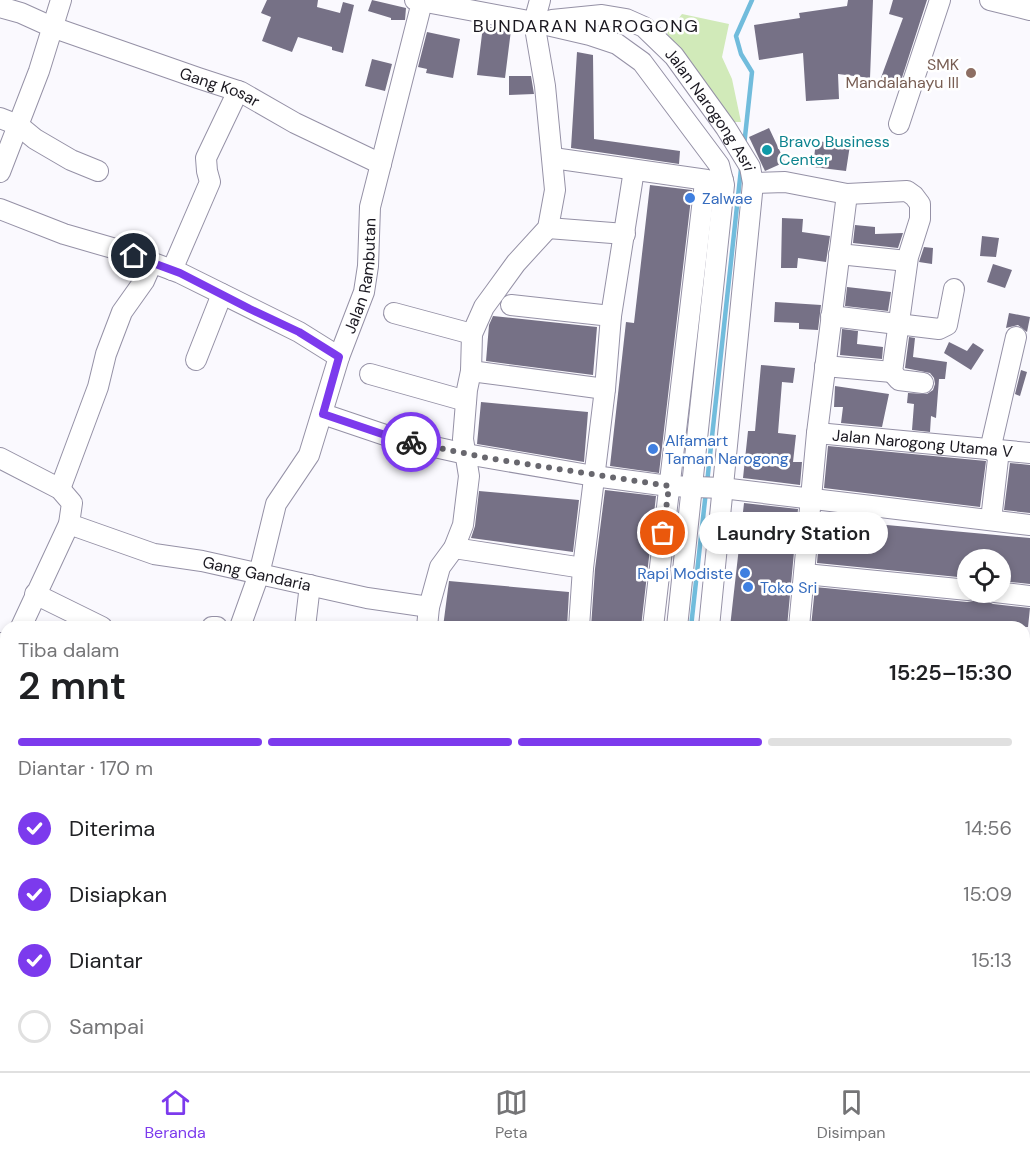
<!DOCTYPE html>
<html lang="id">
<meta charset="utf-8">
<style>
:root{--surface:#fff;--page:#f6f6f6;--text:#202124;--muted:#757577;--line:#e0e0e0;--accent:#7c3aed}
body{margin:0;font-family:"DM Sans",sans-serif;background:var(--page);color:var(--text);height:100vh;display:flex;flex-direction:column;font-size:22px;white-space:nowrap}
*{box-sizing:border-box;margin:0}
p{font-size:20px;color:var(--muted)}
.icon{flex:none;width:33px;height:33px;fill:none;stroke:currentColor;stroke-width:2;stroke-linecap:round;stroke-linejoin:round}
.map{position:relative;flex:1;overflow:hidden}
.panel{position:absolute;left:0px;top:621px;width:1030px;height:450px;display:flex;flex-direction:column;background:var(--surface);border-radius:18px 18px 0 0;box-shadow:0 3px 9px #0003}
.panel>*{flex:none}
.controls{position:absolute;left:957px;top:549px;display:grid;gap:12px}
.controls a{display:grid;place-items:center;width:54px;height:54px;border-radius:50%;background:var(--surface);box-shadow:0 3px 9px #0003;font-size:30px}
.pin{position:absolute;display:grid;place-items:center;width:51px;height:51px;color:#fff;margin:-26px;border:3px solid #fff;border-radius:50%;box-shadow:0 2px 6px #0007}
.courier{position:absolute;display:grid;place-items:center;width:60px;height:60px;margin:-30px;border:4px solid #7c3aed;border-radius:50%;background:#fff;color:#222;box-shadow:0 2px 8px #0007}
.bubble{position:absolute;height:42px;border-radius:21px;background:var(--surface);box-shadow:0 3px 9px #0003;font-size:20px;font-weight:600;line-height:42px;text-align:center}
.head em{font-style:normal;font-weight:600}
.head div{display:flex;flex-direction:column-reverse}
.head{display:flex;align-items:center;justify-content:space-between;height:102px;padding:0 18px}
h1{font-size:39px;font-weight:600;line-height:45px}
.bar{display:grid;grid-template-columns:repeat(4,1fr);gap:9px 6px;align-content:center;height:72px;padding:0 18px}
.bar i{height:8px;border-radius:4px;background:var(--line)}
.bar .active{background:var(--accent)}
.bar p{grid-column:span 4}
ol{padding:0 18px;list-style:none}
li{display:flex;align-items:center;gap:18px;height:66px}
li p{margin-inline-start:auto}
li .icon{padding:6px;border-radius:50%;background:var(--accent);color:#fff;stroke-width:4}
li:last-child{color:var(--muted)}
li i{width:33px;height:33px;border:3px solid var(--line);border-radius:50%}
.dock{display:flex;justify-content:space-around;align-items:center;height:84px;border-top:2px solid var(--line);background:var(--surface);font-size:16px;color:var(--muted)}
.dock a{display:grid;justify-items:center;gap:3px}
.dock .active{color:var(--accent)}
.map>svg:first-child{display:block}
</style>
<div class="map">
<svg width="1030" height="1071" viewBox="0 0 1030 1071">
<rect width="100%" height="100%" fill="#faf9fe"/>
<path fill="#d1eab9" d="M682,14L729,24L722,57L732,79L741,122H727L691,74L667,33Z"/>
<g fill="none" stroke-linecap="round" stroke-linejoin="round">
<path stroke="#71bcdc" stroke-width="4.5" d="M744,146L752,72L741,54L736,36L752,0
M707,483L741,169
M691,627L706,491
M579,1071L582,1065"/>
</g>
<path fill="#767186" d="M267,0H318L317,7L340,13L343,2L354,5L343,53L332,50V47L298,37L292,52L262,41L271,17L261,13Z
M372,0L406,8L405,20H391V18L368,11Z
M848,0H873L870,78L838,74L839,99L806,101L803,53L759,60L754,25L800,18L799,13L847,6Z
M893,0H927L898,90L879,83L903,18L889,14Z
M483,26L511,30L505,78L477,75Z
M427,32L460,39L453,78L426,73L427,69L418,67Z
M577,52L593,55L594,139L680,151L679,164L571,148Z
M372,59L392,64L385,91L365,86Z
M509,76H531L534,94L509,95Z
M769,128L785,162L765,171L749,137Z
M816,141L850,145L846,171L813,167Z
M650,185L692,190L659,473L610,466L626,322L634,323Z
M782,218L803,219L802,232L830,236L826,262L798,258L797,268H781Z
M855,225L875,227V234L903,233L898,248L853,243Z
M982,236L999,238L996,257L980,256Z
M924,247L933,248L932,264L919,262Z
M993,264L1012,270L1005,288L987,282Z
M847,287L891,292L888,311L845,306Z
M775,302L821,305L818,330L799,329V323L774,322Z
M1009,313L1030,317L1027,332L1018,325L1006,328Z
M493,316L597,327L593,375L486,361L489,325Z
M842,329L858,331L857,344L883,347L882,359L840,355Z
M909,337L915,338L913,357L947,362L945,379H939L936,418L931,416L930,432L912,430L914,404L907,403L908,393L927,394L933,390L935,384L934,378L930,373L905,368Z
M949,342L967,351L973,343L984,350L971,370L944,353Z
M761,365L795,368L793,383L782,382L778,433L796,435L793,462H802L800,485L743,478L748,431H755Z
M1021,370L1027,372L1020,396L1015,394Z
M835,386L889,394L882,427L841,423L843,407H834Z
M481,402L588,412L584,462L477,444Z
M828,446L986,461L980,507L824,488Z
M1010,463L1030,465V513L1004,510Z
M605,490L656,496L641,627H591L595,569Z
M479,491L579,500L573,552L471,538L475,526Z
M744,503L798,509L787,627H730Z
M821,519L1030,538V584L1000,581V560H968V578L817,563Z
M449,581L569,592L567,627H443Z
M815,587L967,602L973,601L980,592H983L987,601L993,604L1030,608L1028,627H811Z"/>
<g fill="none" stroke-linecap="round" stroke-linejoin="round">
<g stroke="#9591a6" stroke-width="22">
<g id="minor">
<path d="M415,0L534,22L590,35L617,44L642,62L719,165L724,185L677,627"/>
<path d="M990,0L1030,10"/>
<path id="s1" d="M0,7L21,13L52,27L198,78L241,92L295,123L381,164"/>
<path id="s2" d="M552,20L602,15L626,19L644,27L674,56L726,128L750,167L753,183L709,627"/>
<path d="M0,118L18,125L35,139L71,160L98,171"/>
<path d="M899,124L940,0"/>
<path d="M553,158L707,180"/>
<path d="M0,172L39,71L61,0"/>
<path d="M753,183L785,182L847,194L907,191L914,196L920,204V219L908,257L892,372L899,380L923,383"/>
<path d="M0,209L64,234L116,249L180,273L299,332L339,357"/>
<path d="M548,228L625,234"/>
<path d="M839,254L907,261"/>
<path d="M172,270L210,182L207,171L206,158L238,91"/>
<path d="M511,305L611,316"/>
<path d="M394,313L472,334"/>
<path d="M831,316L939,329L947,325L954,289"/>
<path d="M196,360L222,294"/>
<path d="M825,366L892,372"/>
<path d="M471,371L605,389"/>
<path d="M370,374L466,401"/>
<path d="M323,414L394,438L466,454L594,476L669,486L722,488L1030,525"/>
<path id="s3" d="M817,433L1030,453"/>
<path d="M990,450L1016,337"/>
<path d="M0,458L60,489L72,503L69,524L21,627"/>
<path d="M60,489L98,387L106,354L122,312L144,281L152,263"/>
<path d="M991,520L999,450"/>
<path id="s4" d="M69,524L154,554L202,561L367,598L429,607"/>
<path d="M454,548L583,568"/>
<path d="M805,574L968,590"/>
<path d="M995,592L1030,596"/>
<path d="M35,594L102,627"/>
<path d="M212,627H217"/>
<path id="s5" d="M240,627L259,574L276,504L309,455L339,357L364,292L368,266L370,207L422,2"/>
<path d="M305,627L310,585"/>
<path d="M427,627L429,607L440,567L454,548L463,525L469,476L463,439L467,390L471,371L472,334L484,307L495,292L516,263L548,228L555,190L545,86L534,22L540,0"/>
<path d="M579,627L583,568L605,389L611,316L634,170"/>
<path d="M653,627L705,182L723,180"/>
<path d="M799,627L817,433L847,194"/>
<path d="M0,643L6,644"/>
<path d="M1024,652L1030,653"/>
<path d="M0,679L6,663"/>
<path d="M1024,710L1030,711"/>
<path d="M1024,771L1030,772"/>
<path d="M1024,830H1030"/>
<path d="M1024,888L1030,889"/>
<path d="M0,915L6,917"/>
<path d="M147,1065L161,1071"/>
<path d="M403,1065L419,1071"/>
<path d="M552,1065L563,1071"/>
<path d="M778,1065L817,1071"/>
<path d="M311,1071L314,1065"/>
<path d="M599,1071L603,1065"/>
<path d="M759,1071L761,1065"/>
<path d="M874,1071V1065"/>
<path d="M935,1071L936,1065"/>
<path d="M1004,1071L1005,1065"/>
</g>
</g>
<use href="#minor" stroke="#fff" stroke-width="20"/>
</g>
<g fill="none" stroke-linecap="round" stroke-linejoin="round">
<path stroke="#68676e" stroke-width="6" stroke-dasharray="0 10.8" d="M411,442L487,458L669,486L663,533"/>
<path stroke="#7c3aed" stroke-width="8" d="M134,256L180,273L250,309L299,332L339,357L323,414L394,438L411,442"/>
</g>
<circle fill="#8d6e63" stroke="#fff" stroke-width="2" cx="971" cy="73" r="6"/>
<circle fill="#0f9aa8" stroke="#fff" stroke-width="2" cx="767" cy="150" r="6"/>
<g fill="#3f7fe0" stroke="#fff" stroke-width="2">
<circle cx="690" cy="198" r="6"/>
<circle cx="653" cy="449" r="6"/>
<circle cx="745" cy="573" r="6"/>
<circle cx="748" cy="587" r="6"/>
</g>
<g text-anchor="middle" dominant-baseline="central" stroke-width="5" stroke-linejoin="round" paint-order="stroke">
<g font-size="16" fill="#785e54" stroke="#fff" text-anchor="end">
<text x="959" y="64">SMK<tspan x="959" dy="18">Mandalahayu III</tspan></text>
</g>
<g font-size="16" fill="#1a1820" stroke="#fff">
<text stroke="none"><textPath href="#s1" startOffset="234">Gang Kosar</textPath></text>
<text stroke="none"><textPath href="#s2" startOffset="201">Jalan Narogong Asri</textPath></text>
<text stroke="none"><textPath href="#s5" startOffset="375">Jalan Rambutan</textPath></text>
<text stroke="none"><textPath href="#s3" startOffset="106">Jalan Narogong Utama V</textPath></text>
<text stroke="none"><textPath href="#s4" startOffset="195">Gang Gandaria</textPath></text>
</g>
<g font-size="16" fill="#0d838f" stroke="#fff" text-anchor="start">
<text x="779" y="141">Bravo Business<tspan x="779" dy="18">Center</tspan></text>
</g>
<g font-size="16" fill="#366cbe" stroke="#fff" text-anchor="start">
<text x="702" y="198">Zalwae</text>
<text x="665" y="440">Alfamart<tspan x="665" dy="18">Taman Narogong</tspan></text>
<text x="733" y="573" text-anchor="end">Rapi Modiste</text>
<text x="760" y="587">Toko Sri</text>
</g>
<g font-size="18" letter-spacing="1.5" fill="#1a1820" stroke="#fff">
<text x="586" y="26">BUNDARAN NAROGONG</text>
</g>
</g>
</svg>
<div class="controls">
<a><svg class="icon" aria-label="locate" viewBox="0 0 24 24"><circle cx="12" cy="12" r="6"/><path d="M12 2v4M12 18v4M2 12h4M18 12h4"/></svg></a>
</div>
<div class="pin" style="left:663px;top:533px;background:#ea580c"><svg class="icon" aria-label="bag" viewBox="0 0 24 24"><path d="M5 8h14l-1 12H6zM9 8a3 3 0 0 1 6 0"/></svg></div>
<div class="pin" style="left:134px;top:256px;background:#1f2937"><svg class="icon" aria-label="home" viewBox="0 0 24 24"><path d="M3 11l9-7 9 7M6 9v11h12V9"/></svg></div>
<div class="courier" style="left:411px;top:442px"><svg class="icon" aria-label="bike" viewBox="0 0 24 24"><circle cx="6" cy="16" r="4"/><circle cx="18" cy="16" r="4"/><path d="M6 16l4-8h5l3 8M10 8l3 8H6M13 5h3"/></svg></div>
<div class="bubble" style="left:699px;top:512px;width:189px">Laundry Station</div>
<section class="panel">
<div class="head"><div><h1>2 mnt</h1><p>Tiba dalam</p></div><em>15:25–15:30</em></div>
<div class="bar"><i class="active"></i><i class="active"></i><i class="active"></i><i></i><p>Diantar · 170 m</p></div>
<ol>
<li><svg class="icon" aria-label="check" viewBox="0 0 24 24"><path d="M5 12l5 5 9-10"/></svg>Diterima<p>14:56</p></li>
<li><svg class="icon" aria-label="check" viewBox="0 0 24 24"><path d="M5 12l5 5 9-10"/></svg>Disiapkan<p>15:09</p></li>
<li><svg class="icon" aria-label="check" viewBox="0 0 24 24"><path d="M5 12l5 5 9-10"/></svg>Diantar<p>15:13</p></li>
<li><i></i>Sampai</li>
</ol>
</section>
</div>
<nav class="dock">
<a class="active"><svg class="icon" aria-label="home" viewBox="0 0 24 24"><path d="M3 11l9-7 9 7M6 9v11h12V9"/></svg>Beranda</a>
<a><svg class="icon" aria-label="map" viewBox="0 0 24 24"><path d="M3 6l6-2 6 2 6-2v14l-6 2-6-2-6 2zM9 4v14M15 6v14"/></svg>Peta</a>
<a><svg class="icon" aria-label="saved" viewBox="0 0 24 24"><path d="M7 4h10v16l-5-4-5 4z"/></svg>Disimpan</a>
</nav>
